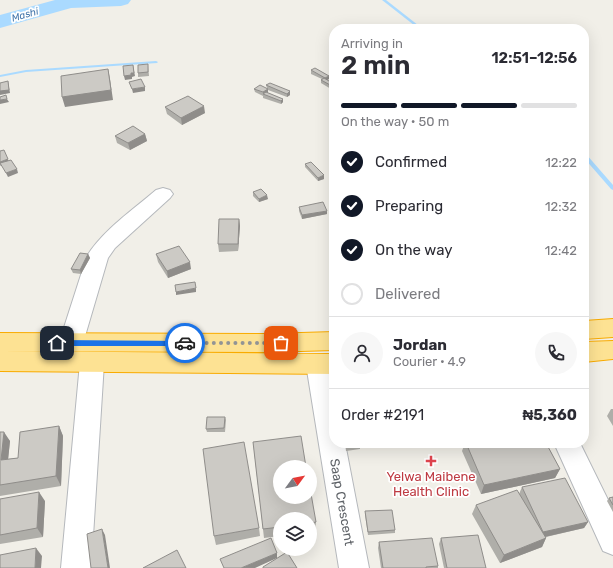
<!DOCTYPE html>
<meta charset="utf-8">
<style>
:root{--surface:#fff;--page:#f7f7f7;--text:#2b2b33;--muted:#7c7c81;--line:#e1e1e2;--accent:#111827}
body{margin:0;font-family:Rubik,sans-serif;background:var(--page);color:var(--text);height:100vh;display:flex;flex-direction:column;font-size:15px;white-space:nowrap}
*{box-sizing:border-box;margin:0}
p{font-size:13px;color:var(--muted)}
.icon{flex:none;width:22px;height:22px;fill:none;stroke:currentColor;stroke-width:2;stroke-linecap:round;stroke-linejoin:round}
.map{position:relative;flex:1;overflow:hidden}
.sheet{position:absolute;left:329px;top:24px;width:260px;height:424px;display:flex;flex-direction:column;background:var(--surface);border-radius:16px;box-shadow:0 4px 16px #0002}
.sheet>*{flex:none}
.needle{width:26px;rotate:58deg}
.fabs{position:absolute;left:273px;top:460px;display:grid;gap:8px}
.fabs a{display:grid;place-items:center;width:44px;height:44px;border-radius:50%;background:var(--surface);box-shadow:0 4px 16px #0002;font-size:20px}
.pin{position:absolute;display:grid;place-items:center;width:34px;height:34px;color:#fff;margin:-17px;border-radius:8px;box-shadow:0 2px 6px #0006}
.courier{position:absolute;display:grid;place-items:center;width:40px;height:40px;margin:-20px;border:3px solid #1a73e8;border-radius:50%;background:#fff;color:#222;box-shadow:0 1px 5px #0007}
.head em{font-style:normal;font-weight:600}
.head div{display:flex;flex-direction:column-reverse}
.head{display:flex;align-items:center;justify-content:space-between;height:68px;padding:0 12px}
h1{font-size:26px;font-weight:600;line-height:30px}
.bar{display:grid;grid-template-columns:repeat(4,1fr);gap:6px 4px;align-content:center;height:48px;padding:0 12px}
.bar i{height:5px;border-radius:3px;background:var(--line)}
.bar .active{background:var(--accent)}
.bar p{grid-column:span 4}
.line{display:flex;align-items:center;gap:10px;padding:0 12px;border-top:1px solid var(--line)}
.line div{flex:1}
.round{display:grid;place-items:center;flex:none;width:42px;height:42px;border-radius:21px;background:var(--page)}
ol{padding:0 12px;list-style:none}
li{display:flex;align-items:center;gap:12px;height:44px}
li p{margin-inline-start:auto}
li .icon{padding:4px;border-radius:50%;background:var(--accent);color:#fff;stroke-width:4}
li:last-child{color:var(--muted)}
li i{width:22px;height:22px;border:2px solid var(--line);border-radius:50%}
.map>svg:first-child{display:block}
</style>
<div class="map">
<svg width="613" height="568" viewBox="0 0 613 568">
<rect width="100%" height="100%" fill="#f1efe8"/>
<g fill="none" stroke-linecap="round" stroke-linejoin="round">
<path fill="#aadaff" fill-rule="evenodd" d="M382,0H386L423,29H419Z
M156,61L158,62L157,63L26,72L0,77V75L26,70Z
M584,154H586L613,185V190L611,189L584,158Z"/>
<path fill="#aadaff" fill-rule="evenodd" d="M55,0H131L128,4L121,6L71,8L0,28V15Z"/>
<g stroke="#b5b8bc" stroke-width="2">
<path id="minor" d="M163,188L170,190L173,194L170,198L115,248L108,258L83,343L79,350L71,352L63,350L59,343L87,256C103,230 134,209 156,190Z
M92,353L101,356L104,363L91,568H61L80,363L83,356Z
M318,354L327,357C339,382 334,416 334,443H345L369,568H339L306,364L309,357Z
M554,443H580L613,510V555L603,551Z"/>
</g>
<g stroke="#f9ab00" stroke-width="2">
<path id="highway" d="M613,319V337L584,339V321Z
M334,332V350L268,352L2,351L334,354V374L0,371V333L268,334Z
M613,341V359L584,362V342Z"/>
</g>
<use href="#minor" fill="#fff" fill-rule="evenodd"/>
<use href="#highway" fill="#fde293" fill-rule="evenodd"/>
</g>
<path fill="#afaea9" d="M148,64L149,76L138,77V73Z
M311,70L329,79L327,80L334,84L331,89L321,83V80L322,79L311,74Z
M266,85L290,91V95L287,97L268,90V93L283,99V102L281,104L263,98V96L255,92L254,89L267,88Z
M165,107L205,113L182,125L167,114Z
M145,134L147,141L130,150L117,143L115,136Z
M305,164L324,179L318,181L305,167Z
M253,192L268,199L259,202L253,196Z
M299,207L327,214L302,219L299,211Z
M239,219L240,226L238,251L219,252L218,244Z
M88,254L90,258L81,274L73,273L71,269Z
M156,254L191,269L168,278L158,262Z
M611,409H613V426L607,416Z
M225,417L226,420L225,432H207L206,429Z
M59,426L63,436L61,486L0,496V432L10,441L8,459L18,458Z
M253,442L316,522L315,531H310V519H280V536L264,538Z
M345,443H360V449L346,451Z
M465,443H546L560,469L555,478L481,494L462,451Z
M522,487L588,522L584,528L546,537V538L542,547L500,563L472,514L476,505L519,494Z
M613,497V512L607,501L609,498Z
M0,499L45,501L43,537L0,544Z
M365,511L395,530V533L368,535L365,515Z
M259,528L260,536L216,545L214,536Z
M441,538L486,568H444L439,544Z
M379,542L438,566V568H381L378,548Z"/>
<path fill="#8f8d8a" d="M133,65L135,76L132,77V79L125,80L124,76L131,73Z
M108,69L110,79L113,100L65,107L62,97Z
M329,76V79L325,81V78Z
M8,81L10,93L0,95V91Z
M334,85V88L331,89L332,86Z
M145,87V91L133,93L132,89Z
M268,89V93L263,94V96V92Z
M290,91V95L287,97V94Z
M7,99L9,102L0,104V100Z
M283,99V102L281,104V101Z
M204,106L205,113L182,125L181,118Z
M145,134L147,141L130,150L128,143Z
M8,159L9,163H0L1,165L0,166V162Z
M17,169L18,173L8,177L6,173Z
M324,175V179L318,181V178Z
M267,195L268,199L259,202V199Z
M327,211V214L302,219V215Z
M239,219L240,226L238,251V244Z
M88,254L90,258L81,274L80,270Z
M190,262L191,269L168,278L167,271Z
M196,288V292L176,295V292Z
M59,426L63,436L61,486L56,476Z
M4,432L10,441L7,470L1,460Z
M560,469L555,478L481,494L484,485Z
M39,492L45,501L43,537L37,528Z
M588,522L584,528L540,538L543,532Z
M102,529L105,535L110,568H108Z
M546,538L542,547L500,563L504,555Z
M36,548L42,556L41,568H35Z
M277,553V558L255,568H241Z"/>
<path fill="#cccac5" stroke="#8f8d8a" d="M148,64V72L138,73V65Z
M133,65L134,73H131V75L124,76L123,66Z
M315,68L329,76L325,78L311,70Z
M108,69L111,90L62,97L61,76Z
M324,78L334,84V85L332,86L321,80Z
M141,79L145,87L132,89L129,82Z
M8,81L9,90L0,91V83Z
M270,83L290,91L287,94L266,85Z
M260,85L268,89L263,92L254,89Z
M266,92L283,99L281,101L263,94Z
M6,95L7,99L0,100V97Z
M188,96L204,106L181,118L165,107Z
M133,126L145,134L128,143L115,136Z
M4,150L8,159L0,162V151Z
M11,160L17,169L6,173L0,163Z
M311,162L324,175L318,178L305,164Z
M261,189L267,195L259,199L253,192Z
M323,202L327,211L302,215L299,207Z
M219,219H239L238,244H218Z
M179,246L190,262L167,271L156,254Z
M80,253L88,254L80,270L71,269Z
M195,282L196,288L176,292L175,285Z
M207,417H225L224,428L206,429Z
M59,426L56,476L0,485V432H4L1,460L18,458L20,432Z
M301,436L306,467H280V497H310V488L316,522L310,523V519H280V527L263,529L253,442Z
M244,442L259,528L214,536L203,449Z
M346,443H360V446L347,447Z
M466,443H546L560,469L484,485Z
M565,478L588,522L543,532L522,487Z
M517,490L546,538L504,555L476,505Z
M39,492L37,528L0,535V499Z
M613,497V505L609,498Z
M392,510L395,530L368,532L365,511Z
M102,529L108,568H91L87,534Z
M478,535L486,568H447L441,538Z
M271,538L277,553L241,568H224L220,559Z
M432,538L438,566L426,567V568H383L379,542Z
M36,548L35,568H0V555Z
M177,550L186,568H143Z
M287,552L297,568H263V567Z"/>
<path fill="#1a73e8" d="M57,340L185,341L189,343L185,346H57L53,343Z"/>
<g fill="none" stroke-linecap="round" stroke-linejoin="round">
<path stroke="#929495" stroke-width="4" stroke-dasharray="0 7.2" d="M185,343H281"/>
</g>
<path fill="#e0444e" stroke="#fff" stroke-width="1.5" d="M429 455h4v4h4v4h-4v4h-4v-4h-4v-4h4z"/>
<g text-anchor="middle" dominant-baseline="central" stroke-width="3.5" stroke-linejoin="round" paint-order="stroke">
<g font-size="10" font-style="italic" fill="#4174aa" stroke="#fff">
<text transform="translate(25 15) rotate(-16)">Mashi</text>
</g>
<g font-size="13" fill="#be3a42" stroke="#fff">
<text x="431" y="476">Yelwa Maibene<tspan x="431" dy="15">Health Clinic</tspan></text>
</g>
<g font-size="13" fill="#5f6368" stroke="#fff">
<text transform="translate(342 502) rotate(80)">Saap Crescent</text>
</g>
</g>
</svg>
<div class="fabs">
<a><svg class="needle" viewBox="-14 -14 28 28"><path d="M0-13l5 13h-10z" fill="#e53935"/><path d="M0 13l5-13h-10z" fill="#7c7c81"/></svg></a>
<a><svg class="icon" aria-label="layers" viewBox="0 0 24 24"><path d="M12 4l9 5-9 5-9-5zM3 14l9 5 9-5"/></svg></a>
</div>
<div class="pin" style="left:281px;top:343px;background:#ea580c"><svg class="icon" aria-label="bag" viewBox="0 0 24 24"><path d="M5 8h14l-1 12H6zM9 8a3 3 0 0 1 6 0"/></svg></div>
<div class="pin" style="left:57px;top:343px;background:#1f2937"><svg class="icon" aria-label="home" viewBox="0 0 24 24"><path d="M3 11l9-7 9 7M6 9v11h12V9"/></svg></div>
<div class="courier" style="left:185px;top:343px"><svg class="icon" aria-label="car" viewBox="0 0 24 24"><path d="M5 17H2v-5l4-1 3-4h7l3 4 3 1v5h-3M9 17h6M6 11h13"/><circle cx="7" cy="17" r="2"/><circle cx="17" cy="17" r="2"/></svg></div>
<section class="sheet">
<div class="head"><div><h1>2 min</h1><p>Arriving in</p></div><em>12:51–12:56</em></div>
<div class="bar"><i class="active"></i><i class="active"></i><i class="active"></i><i></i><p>On the way · 50 m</p></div>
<ol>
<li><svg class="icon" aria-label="check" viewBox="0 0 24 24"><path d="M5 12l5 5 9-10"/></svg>Confirmed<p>12:22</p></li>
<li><svg class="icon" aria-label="check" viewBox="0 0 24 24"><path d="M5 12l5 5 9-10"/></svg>Preparing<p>12:32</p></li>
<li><svg class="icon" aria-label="check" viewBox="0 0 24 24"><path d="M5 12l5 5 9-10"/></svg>On the way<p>12:42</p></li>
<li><i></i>Delivered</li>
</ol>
<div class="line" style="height:72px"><a class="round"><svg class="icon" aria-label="person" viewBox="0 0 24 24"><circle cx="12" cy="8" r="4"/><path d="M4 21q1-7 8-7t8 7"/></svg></a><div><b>Jordan</b><p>Courier · 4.9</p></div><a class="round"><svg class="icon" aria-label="phone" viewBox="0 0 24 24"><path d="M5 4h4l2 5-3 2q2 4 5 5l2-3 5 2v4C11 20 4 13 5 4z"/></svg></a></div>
<div class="line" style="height:52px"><div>Order #2191</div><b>₦5,360</b></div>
</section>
</div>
